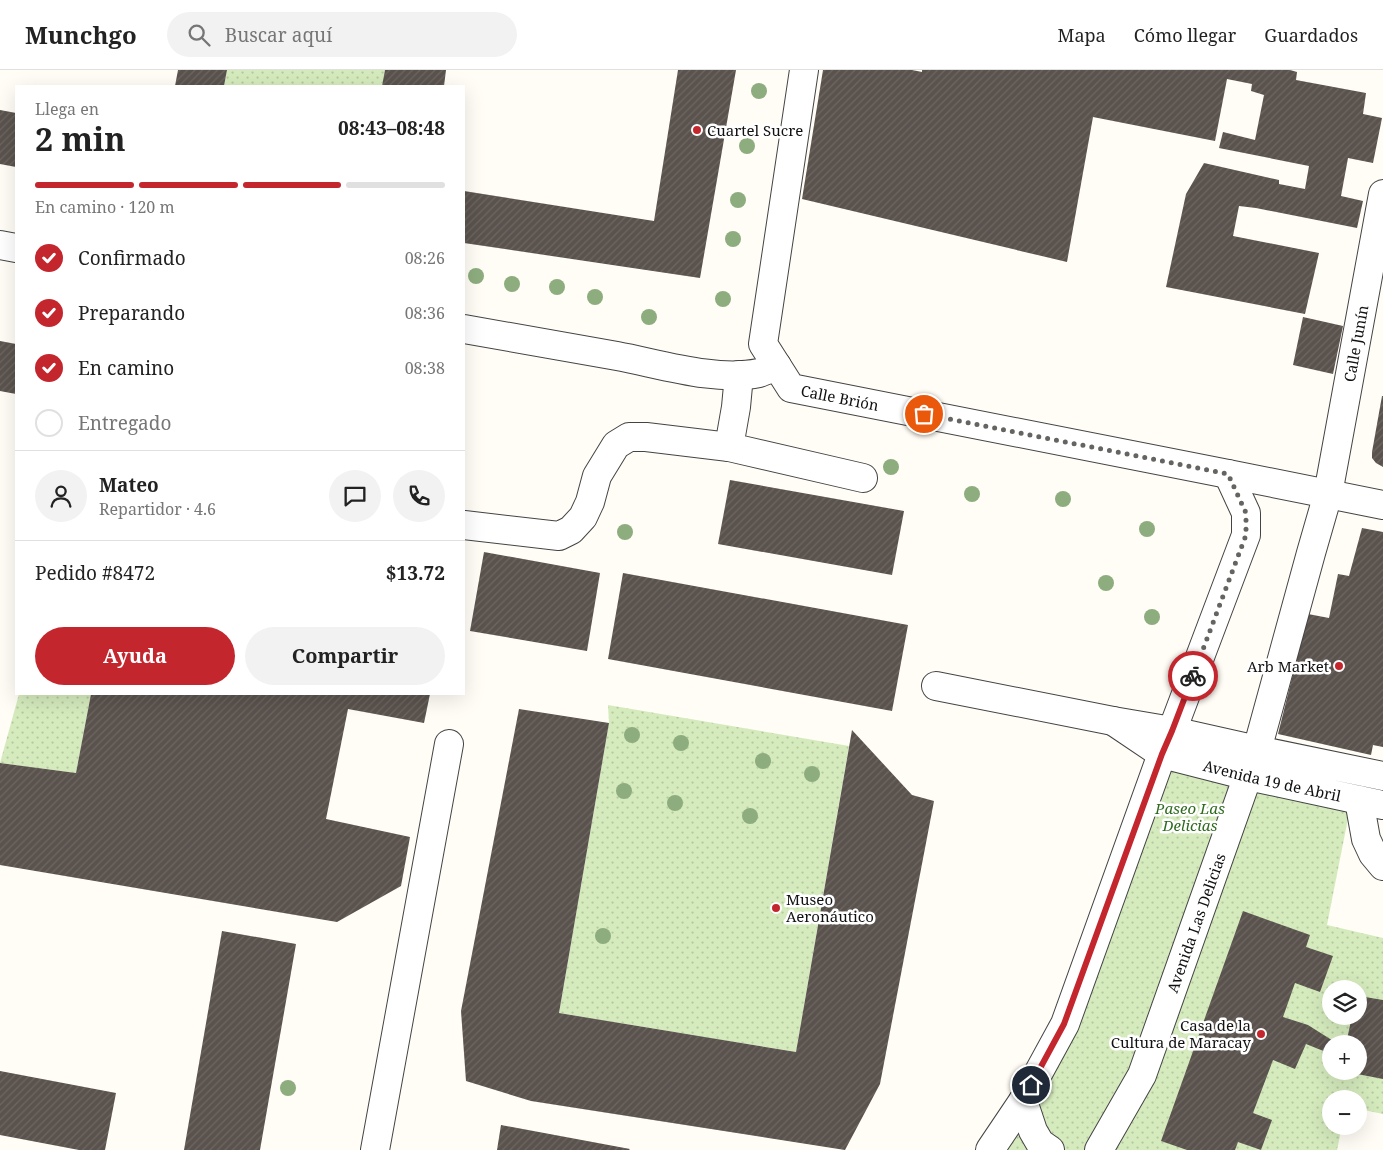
<!DOCTYPE html>
<html lang="es">
<meta charset="utf-8">
<style>
:root{--surface:#fff;--page:#f2f2f2;--text:#222;--muted:#767676;--line:#e0e0e0;--accent:#c4262e}
body{margin:0;font-family:"Noto Serif",serif;background:var(--page);color:var(--text);height:100vh;display:flex;flex-direction:column;font-size:19px;white-space:nowrap}
*{box-sizing:border-box;margin:0}
p{font-size:16px;color:var(--muted)}
.icon{flex:none;width:28px;height:28px;fill:none;stroke:currentColor;stroke-width:2;stroke-linecap:round;stroke-linejoin:round}
.map{position:relative;flex:1;overflow:hidden}
.side{position:absolute;left:15px;top:15px;width:450px;height:610px;display:flex;flex-direction:column;background:var(--surface);border-radius:0px;box-shadow:0 5px 20px #0002}
.side>*{flex:none}
.fabs{position:absolute;left:1322px;top:910px;display:grid;gap:10px}
.fabs a{display:grid;place-items:center;width:45px;height:45px;border-radius:50%;background:var(--surface);box-shadow:0 5px 20px #0002;font-size:25px}
.pin{position:absolute;display:grid;place-items:center;width:42px;height:42px;color:#fff;margin:-21px;border:2px solid #fff;border-radius:50%;box-shadow:0 1px 5px #0007}
.courier{position:absolute;display:grid;place-items:center;width:50px;height:50px;margin:-25px;border:4px solid #c4262e;border-radius:50%;background:#fff;color:#222;box-shadow:0 1px 6px #0007}
.head em{font-style:normal;font-weight:700}
.head div{display:flex;flex-direction:column-reverse}
.head{display:flex;align-items:center;justify-content:space-between;height:85px;padding:0 20px}
h1{font-size:32px;font-weight:700;line-height:38px}
.bar{display:grid;grid-template-columns:repeat(4,1fr);gap:8px 5px;align-content:center;height:60px;padding:0 20px}
.bar i{height:6px;border-radius:4px;background:var(--line)}
.bar .active{background:var(--accent)}
.bar p{grid-column:span 4}
.line{display:flex;align-items:center;gap:12px;padding:0 20px;border-top:1px solid var(--line)}
.line div{flex:1}
.round{display:grid;place-items:center;flex:none;width:52px;height:52px;border-radius:26px;background:var(--page)}
ol{padding:0 20px;list-style:none}
li{display:flex;align-items:center;gap:15px;height:55px}
li p{margin-inline-start:auto}
li .icon{padding:5px;border-radius:50%;background:var(--accent);color:#fff;stroke-width:4}
li:last-child{color:var(--muted)}
li i{width:28px;height:28px;border:2px solid var(--line);border-radius:50%}
.button{display:flex;gap:10px;margin-top:auto;padding:10px 20px}
.button a{flex:1;height:58px;border-radius:30px;background:var(--accent);color:#fff;font-size:20px;font-weight:700;line-height:58px;text-align:center}
.button a+a{background:var(--page);color:var(--text)}
header{display:flex;align-items:center;gap:30px;box-sizing:border-box;height:70px;padding:0 25px;background:var(--surface);border-bottom:1px solid var(--line)}
header strong{font-size:24px}
nav{display:flex;gap:28px;margin-inline-start:auto;font-size:18px}
.search{width:350px;height:45px;background:var(--page);display:flex;align-items:center;gap:12px;box-sizing:border-box;padding:0 18px;border-radius:28px;color:var(--muted);font-size:19px}
.map>svg:first-child{display:block}
</style>
<header>
<strong>Munchgo</strong>
<div class="search"><svg class="icon" aria-label="search" viewBox="0 0 24 24"><circle cx="10" cy="10" r="6"/><path d="M15 15l6 6"/></svg>Buscar aquí</div>
<nav><a>Mapa</a><a>Cómo llegar</a><a>Guardados</a></nav>
</header>
<div class="map">
<svg width="1383" height="1080" viewBox="0 0 1383 1080">
<defs>
<pattern id="green-dots" width="8" height="8" patternUnits="userSpaceOnUse" patternTransform="scale(1.25)"><rect width="8" height="8" fill="#d5ebbd"/><path d="M2 2h.1M6 6h.1" fill="none" stroke="#b6c8a1" stroke-width="1.8" stroke-linecap="round"/></pattern>
<pattern id="building-hatch" width="6" height="6" patternUnits="userSpaceOnUse" patternTransform="scale(1.25)"><rect width="6" height="6" fill="#5a524d"/><path d="M-1 1l2-2M0 6l6-6M5 7l2-2" fill="none" stroke="#6d6662"/></pattern>
</defs>
<rect width="100%" height="100%" fill="#fffdf5"/>
<path fill="url(#green-dots)" fill-rule="evenodd" d="M227,0H385L382,16H224Z
M19,624H91L76,703L0,693Z
M608,635L849,676L796,982L559,943L609,653Z
M1167,686L1352,728L1327,855L1383,868V1044L1359,1039V1029H1331V1056H1342L1337,1080H1008L1040,1026ZM1331,919H1359V946H1331ZM1331,974H1359V1001H1331Z"/>
<path fill="url(#building-hatch)" d="M178,0H227L224,16H175Z
M385,0H446L444,16H382Z
M678,0H736L700,208L464,173V121L654,151Z
M823,0H912L922,2V0H1290L1297,2L1296,10L1366,23L1363,44L1382,48L1373,93L1348,88L1341,126L1363,131L1357,158L1256,138L1239,136L1233,166L1319,183L1305,244L1166,217L1186,124L1204,93L1279,110V114L1305,119L1309,96L1219,78L1223,62L1255,70L1264,25L1251,21L1252,14L1227,9L1215,71L1093,47L1067,192L802,129Z
M0,40L16,43V97L0,94Z
M1303,247L1343,256L1333,304L1293,295Z
M0,271L16,274V324L0,321Z
M1382,326H1383V397L1376,393L1372,388V382Z
M730,410L904,441L892,505L718,474Z
M1362,458L1383,462V677L1373,675L1371,685L1278,664L1308,544L1329,548L1338,504L1349,506Z
M484,482L600,503L587,581L470,561Z
M623,503L908,555L892,641L608,589Z
M91,624H430L424,653L348,639L326,749L410,767L401,816L337,852L0,795V693L76,703Z
M519,639L609,653L559,943L796,982L852,660L912,725L934,731L880,1014L845,1080L531,1031L466,1011L461,941Z
M1243,841L1310,865L1306,877L1333,886L1320,922L1295,913L1283,947L1308,955L1338,974H1331V984L1306,974L1295,999L1273,990L1253,1043L1272,1050L1261,1080L1238,1072L1235,1080H1187L1161,1071Z
M222,861L296,874L260,1080H184Z
M1359,926L1383,930V1009L1347,1002V1001H1359V974H1346L1352,946H1359Z
M0,1001L116,1023L105,1080H79L0,1065Z
M501,1055L630,1079L629,1080H497Z"/>
<g fill="none" stroke-linecap="round" stroke-linejoin="round">
<g stroke="#444" stroke-width="30">
<g id="minor">
<path id="s1" d="M804,0L763,274L791,318L1228,404L1383,435"/>
<path d="M0,175L16,178"/>
<path d="M464,259C515,268 566,277 617,286C660,294 716,312 759,303C765,301 771,298 777,296"/>
<path d="M739,305L736,337L729,377L863,408"/>
<path d="M464,455L559,466L571,460L583,447L590,432L597,406L616,375L629,367H646L729,377"/>
<path d="M936,616L1113,651"/>
<path id="s2" d="M1383,706L1257,680L1172,661L1113,651L1162,684L1248,706L1383,735"/>
<path d="M1359,730L1366,769L1373,784L1383,796"/>
<path d="M1023,1031L1033,1061L1040,1073L1050,1080"/>
<path d="M375,1080L449,674"/>
<path d="M990,1080L1023,1031L1065,954L1162,684L1172,661L1246,465V443L1228,404"/>
<path id="s3" d="M1099,1080L1142,1005L1257,680L1311,483L1328,424L1383,124"/>
</g>
</g>
<use href="#minor" stroke="#fff" stroke-width="28"/>
</g>
<g fill="#8dad7f">
<circle cx="759" cy="21" r="8"/>
<circle cx="747" cy="76" r="8"/>
<circle cx="738" cy="130" r="8"/>
<circle cx="733" cy="169" r="8"/>
<circle cx="476" cy="206" r="8"/>
<circle cx="512" cy="214" r="8"/>
<circle cx="557" cy="217" r="8"/>
<circle cx="595" cy="227" r="8"/>
<circle cx="723" cy="229" r="8"/>
<circle cx="649" cy="247" r="8"/>
<circle cx="891" cy="397" r="8"/>
<circle cx="972" cy="424" r="8"/>
<circle cx="1063" cy="429" r="8"/>
<circle cx="1147" cy="459" r="8"/>
<circle cx="625" cy="462" r="8"/>
<circle cx="1106" cy="513" r="8"/>
<circle cx="1152" cy="547" r="8"/>
<circle cx="632" cy="665" r="8"/>
<circle cx="681" cy="673" r="8"/>
<circle cx="763" cy="691" r="8"/>
<circle cx="812" cy="704" r="8"/>
<circle cx="624" cy="721" r="8"/>
<circle cx="675" cy="733" r="8"/>
<circle cx="750" cy="746" r="8"/>
<circle cx="603" cy="866" r="8"/>
<circle cx="288" cy="1018" r="8"/>
</g>
<g fill="none" stroke-linecap="round" stroke-linejoin="round">
<path stroke="#646461" stroke-width="5" stroke-dasharray="0 9" d="M924,344L1228,404L1246,443V465L1193,606"/>
<path stroke="#c4262e" stroke-width="6" d="M1031,1015L1064,954L1162,684L1172,661L1193,606"/>
</g>
<g fill="#c4262e" stroke="#fff" stroke-width="2">
<circle cx="697" cy="60" r="5"/>
<circle cx="1339" cy="596" r="5"/>
<circle cx="776" cy="838" r="5"/>
<circle cx="1261" cy="964" r="5"/>
</g>
<g text-anchor="middle" dominant-baseline="central" stroke-width="5" stroke-linejoin="round" paint-order="stroke">
<g font-size="15" fill="#111" stroke="#fff" text-anchor="start">
<text x="707" y="60">Cuartel Sucre</text>
<text x="1329" y="596" text-anchor="end">Arb Market</text>
<text x="786" y="829">Museo<tspan x="786" dy="17">Aeronáutico</tspan></text>
<text x="1251" y="955" text-anchor="end">Casa de la<tspan x="1251" dy="17">Cultura de Maracay</tspan></text>
</g>
<g font-size="15" fill="#111" stroke="#fff">
<text stroke="none"><textPath href="#s3" startOffset="850">Calle Junín</textPath></text>
<text stroke="none"><textPath href="#s1" startOffset="379">Calle Brión</textPath></text>
<text stroke="none"><textPath href="#s2" startOffset="448">Avenida 19 de Abril</textPath></text>
<text stroke="none"><textPath href="#s3" startOffset="248">Avenida Las Delicias</textPath></text>
</g>
<g font-size="15" font-style="italic" fill="#2f6b1f" stroke="#fff">
<text x="1190" y="738">Paseo Las<tspan x="1190" dy="17">Delicias</tspan></text>
</g>
</g>
</svg>
<div class="fabs">
<a><svg class="icon" aria-label="layers" viewBox="0 0 24 24"><path d="M12 4l9 5-9 5-9-5zM3 14l9 5 9-5"/></svg></a>
<a>+</a>
<a>−</a>
</div>
<div class="pin" style="left:924px;top:344px;background:#ea580c"><svg class="icon" aria-label="bag" viewBox="0 0 24 24"><path d="M5 8h14l-1 12H6zM9 8a3 3 0 0 1 6 0"/></svg></div>
<div class="pin" style="left:1031px;top:1015px;background:#1f2937"><svg class="icon" aria-label="home" viewBox="0 0 24 24"><path d="M3 11l9-7 9 7M6 9v11h12V9"/></svg></div>
<div class="courier" style="left:1193px;top:606px"><svg class="icon" aria-label="bike" viewBox="0 0 24 24"><circle cx="6" cy="16" r="4"/><circle cx="18" cy="16" r="4"/><path d="M6 16l4-8h5l3 8M10 8l3 8H6M13 5h3"/></svg></div>
<section class="side">
<div class="head"><div><h1>2 min</h1><p>Llega en</p></div><em>08:43–08:48</em></div>
<div class="bar"><i class="active"></i><i class="active"></i><i class="active"></i><i></i><p>En camino · 120 m</p></div>
<ol>
<li><svg class="icon" aria-label="check" viewBox="0 0 24 24"><path d="M5 12l5 5 9-10"/></svg>Confirmado<p>08:26</p></li>
<li><svg class="icon" aria-label="check" viewBox="0 0 24 24"><path d="M5 12l5 5 9-10"/></svg>Preparando<p>08:36</p></li>
<li><svg class="icon" aria-label="check" viewBox="0 0 24 24"><path d="M5 12l5 5 9-10"/></svg>En camino<p>08:38</p></li>
<li><i></i>Entregado</li>
</ol>
<div class="line" style="height:90px"><a class="round"><svg class="icon" aria-label="person" viewBox="0 0 24 24"><circle cx="12" cy="8" r="4"/><path d="M4 21q1-7 8-7t8 7"/></svg></a><div><b>Mateo</b><p>Repartidor · 4.6</p></div><a class="round"><svg class="icon" aria-label="chat" viewBox="0 0 24 24"><path d="M4 5h16v11H9l-5 4z"/></svg></a><a class="round"><svg class="icon" aria-label="phone" viewBox="0 0 24 24"><path d="M5 4h4l2 5-3 2q2 4 5 5l2-3 5 2v4C11 20 4 13 5 4z"/></svg></a></div>
<div class="line" style="height:65px"><div>Pedido #8472</div><b>$13.72</b></div>
<div class="button"><a>Ayuda</a><a>Compartir</a></div>
</section>
</div>
